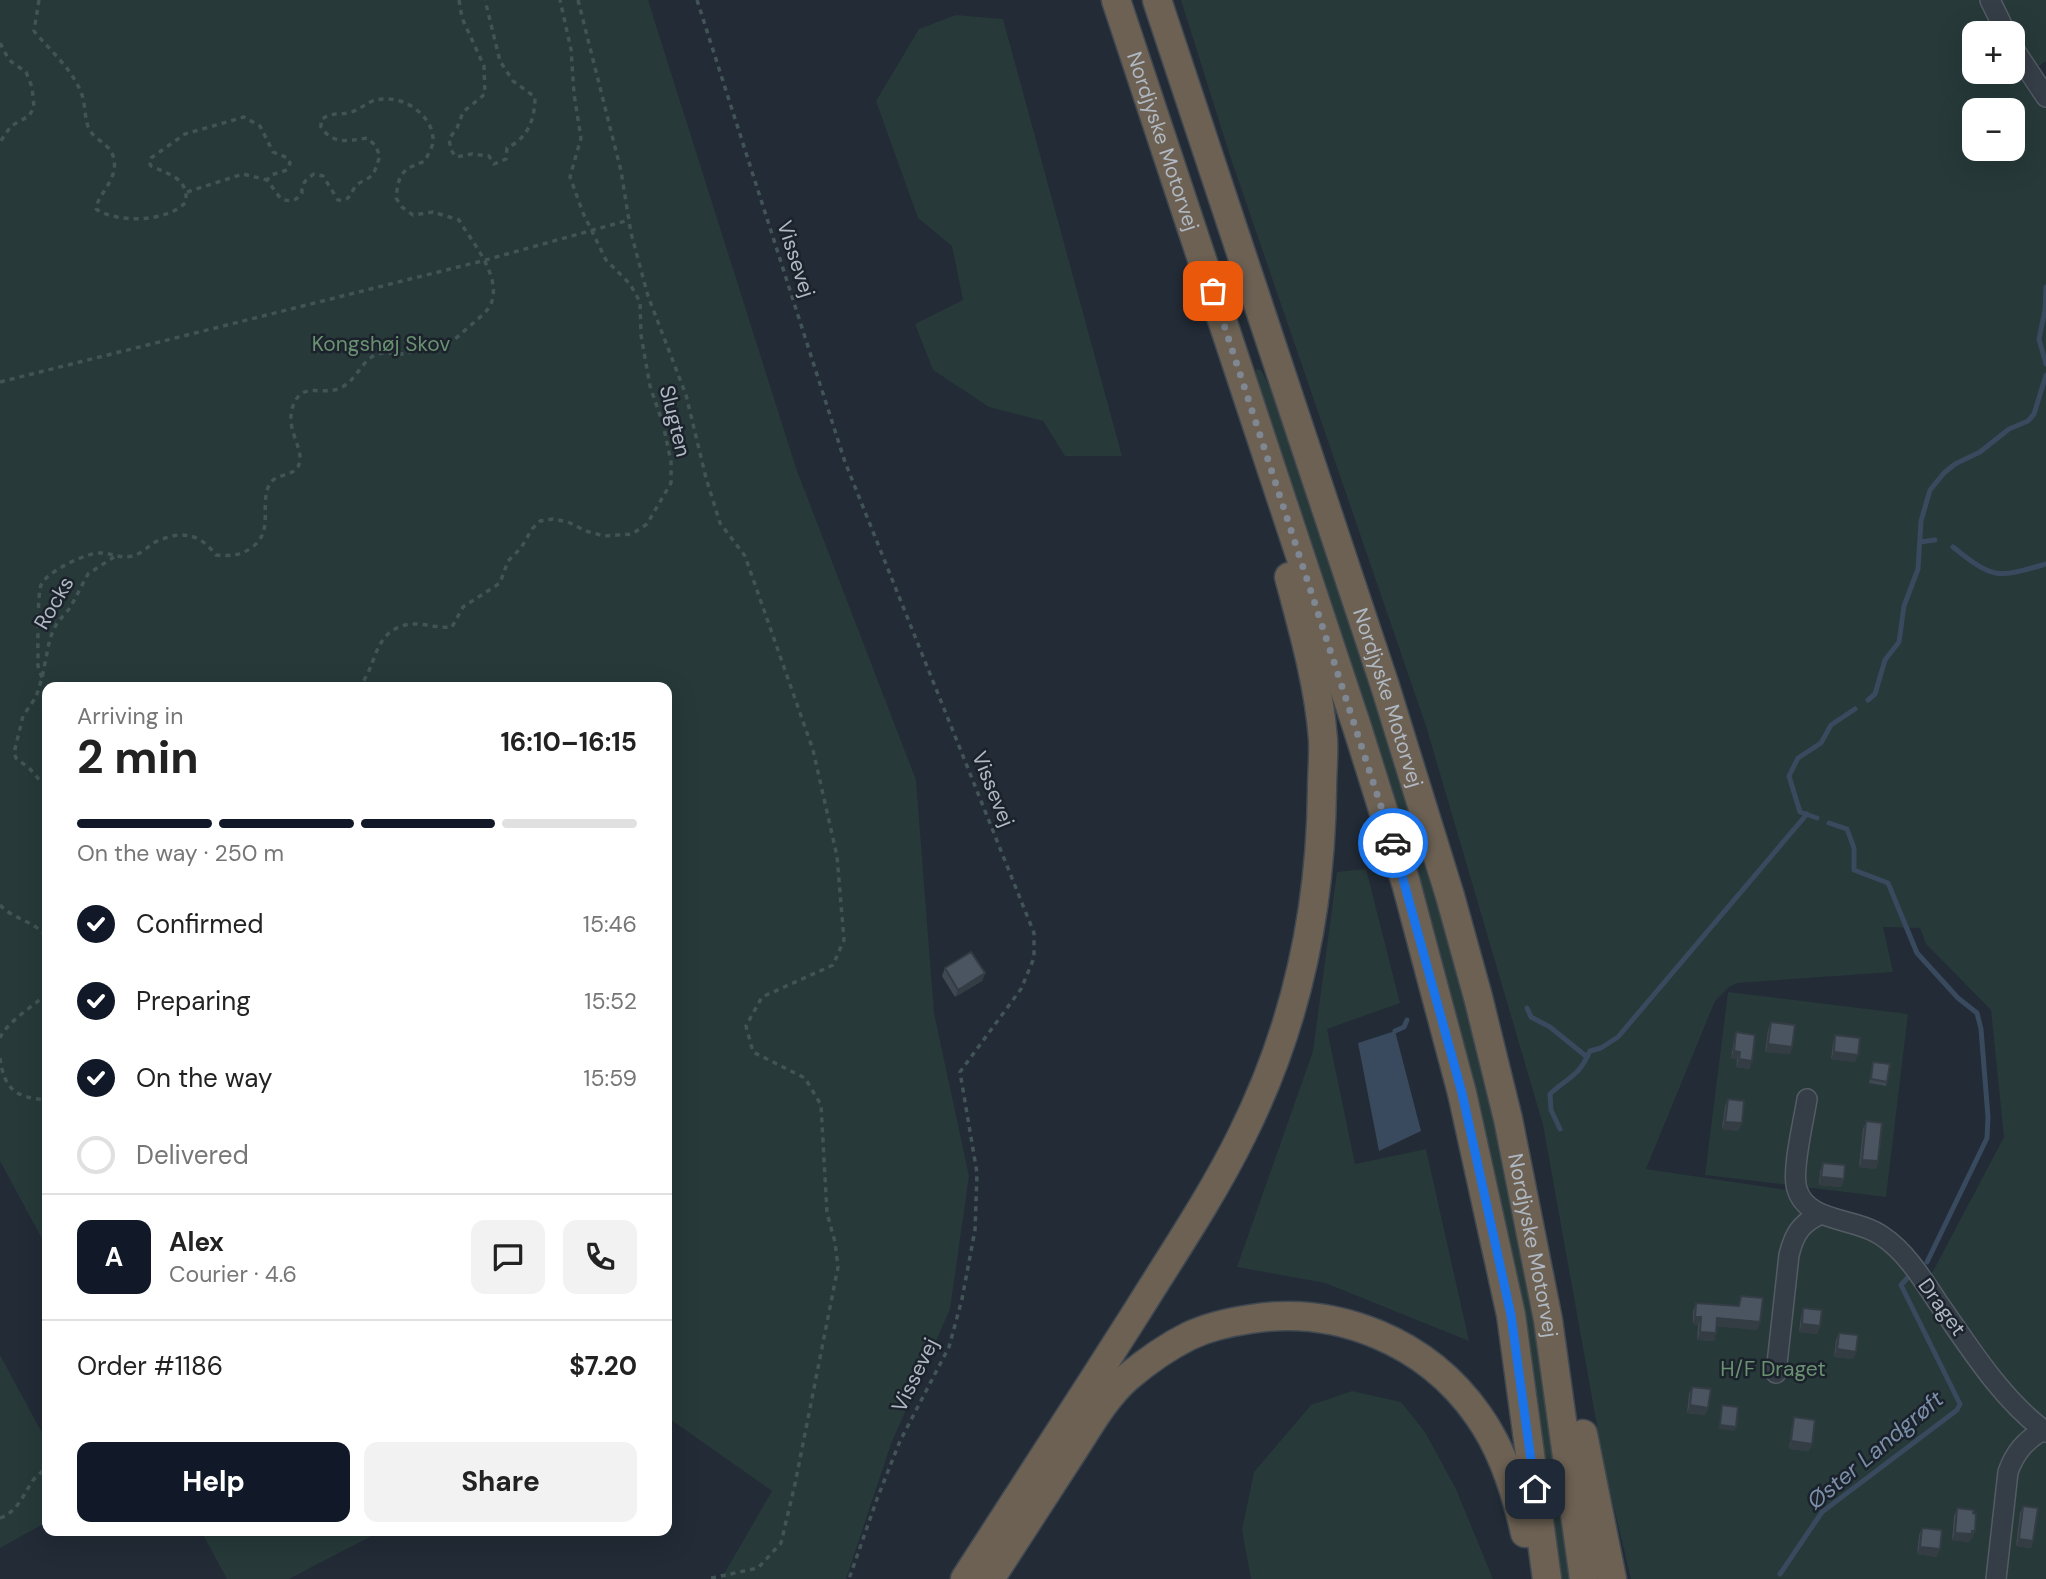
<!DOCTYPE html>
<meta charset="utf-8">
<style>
:root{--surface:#fff;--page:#f2f2f2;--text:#222;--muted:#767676;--line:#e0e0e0;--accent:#111827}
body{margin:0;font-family:"DM Sans",sans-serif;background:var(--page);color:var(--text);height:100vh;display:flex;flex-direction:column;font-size:26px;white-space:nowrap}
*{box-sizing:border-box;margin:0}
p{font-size:23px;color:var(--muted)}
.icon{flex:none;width:38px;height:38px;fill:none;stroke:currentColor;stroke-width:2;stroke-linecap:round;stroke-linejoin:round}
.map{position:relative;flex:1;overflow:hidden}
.panel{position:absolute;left:42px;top:682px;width:630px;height:854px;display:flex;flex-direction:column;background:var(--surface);border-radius:14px;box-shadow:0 7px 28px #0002}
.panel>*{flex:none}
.buttons{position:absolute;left:1962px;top:21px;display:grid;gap:14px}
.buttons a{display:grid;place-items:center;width:63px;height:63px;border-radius:14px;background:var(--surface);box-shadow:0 7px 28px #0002;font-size:35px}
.pin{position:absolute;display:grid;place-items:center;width:60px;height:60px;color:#fff;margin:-30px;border-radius:14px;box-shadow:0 4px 10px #0006}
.courier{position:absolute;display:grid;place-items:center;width:70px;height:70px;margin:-35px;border:5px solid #1a73e8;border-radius:50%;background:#fff;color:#222;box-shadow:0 2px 9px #0007}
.headline em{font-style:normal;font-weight:700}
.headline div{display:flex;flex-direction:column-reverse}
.headline{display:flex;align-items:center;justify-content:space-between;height:119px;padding:0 35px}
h1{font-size:46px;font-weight:700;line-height:52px}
.bar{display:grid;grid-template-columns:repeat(4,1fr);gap:10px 7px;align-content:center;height:84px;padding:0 35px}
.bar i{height:9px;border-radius:5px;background:var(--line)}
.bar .on{background:var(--accent)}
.bar p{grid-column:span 4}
.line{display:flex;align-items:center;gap:18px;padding:0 35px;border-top:2px solid var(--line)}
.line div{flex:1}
.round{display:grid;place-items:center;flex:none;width:74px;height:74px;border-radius:14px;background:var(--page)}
ol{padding:0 35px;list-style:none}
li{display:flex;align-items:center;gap:21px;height:77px}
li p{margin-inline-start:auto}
li .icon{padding:7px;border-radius:50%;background:var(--accent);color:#fff;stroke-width:4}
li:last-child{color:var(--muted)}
li i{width:38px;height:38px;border:4px solid var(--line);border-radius:50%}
.primary-button{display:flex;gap:14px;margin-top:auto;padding:14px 35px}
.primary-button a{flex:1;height:80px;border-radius:14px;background:var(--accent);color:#fff;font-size:28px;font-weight:700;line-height:80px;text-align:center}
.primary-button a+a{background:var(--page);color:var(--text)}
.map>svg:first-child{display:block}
</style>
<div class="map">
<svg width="2046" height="1579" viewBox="0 0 2046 1579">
<rect width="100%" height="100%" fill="#222b36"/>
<path fill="#273939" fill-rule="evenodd" d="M0,0H648L796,468L916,780L934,1013L969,1176L950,1309L891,1444L846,1579H721L772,1491L667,1417V688H47V1248L0,1161Z
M1181,0H1982L1998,33H1974V72H2012L2013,63L2018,75L2046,109V1423L2005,1378L1931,1275L2004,1137L1991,1010L1926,944L1920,928L1883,927L1893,972L1737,983L1729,987L1715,1001L1646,1169L1786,1190L1823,1221L1850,1226L1906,1263L2031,1430L2027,1447L2046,1439V1579H1631L1605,1470L1543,1125L1426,726L1230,156ZM1974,110H2012V149H1974Z
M1997,0H2046V61L2038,67L2021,51Z
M956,15L1003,19L1122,456H1065L1043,421L989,407L933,370L915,324L963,300L952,246L918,218L876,101L919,29Z
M1256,369L1261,370L1274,396L1409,809L1459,979L1496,1132L1529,1288L1555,1449L1572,1579H1557L1516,1292L1257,383Z
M1366,869L1400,1003L1327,1029L1355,1164L1426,1149L1469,1341L1325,1283L1237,1267L1313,1051L1337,872Z
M1728,992L1908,1014L1886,1197L1705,1175Z
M0,1355L47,1442V1522L0,1548Z
M1352,1391L1401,1402L1425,1432L1456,1489L1493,1579H1251L1242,1530L1254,1472L1311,1405Z
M201,1531H381L289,1579H227Z"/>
<path fill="#39495e" d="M1395,1031L1421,1131L1379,1151L1358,1043Z"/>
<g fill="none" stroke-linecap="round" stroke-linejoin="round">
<path stroke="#39495e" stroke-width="5" d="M2046,287L2045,310L2039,339L2046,364
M1920,542L1935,540
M1953,547C1994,580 1997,578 2046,564
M1868,700L1875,694L1885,660L1899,642L1904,606L1918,569L1921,521L1930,490L1944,473L1955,464L1980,452L2009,429L2028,421L2034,414L2046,375
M1817,818L1800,812L1789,776L1798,758L1821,743L1831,725L1855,709
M1829,823L1847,829L1854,848V870L1888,883L1917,953L1958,998L1977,1013L1981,1029L1988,1117L1987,1138L1927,1262
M1527,1008L1531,1017L1550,1027L1587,1057
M1395,1031L1404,1027L1407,1020
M1560,1129L1551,1110L1550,1094C1569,1076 1578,1078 1590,1051L1601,1048L1618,1037L1807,814
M1780,1574L1822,1512L1957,1410L1960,1404L1901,1285L1910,1275"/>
<g stroke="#535b64" stroke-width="22">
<path id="minor" d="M1990,0L2006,33
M2012,46L2046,97
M1807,1099C1804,1120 1791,1171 1797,1189C1807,1223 1855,1217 1882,1236C1905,1251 1922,1278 1937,1301C1969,1346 2000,1398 2046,1432
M1776,1373L1789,1255C1794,1235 1800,1224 1819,1215
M1996,1579L2008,1472C2015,1452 2025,1441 2043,1430"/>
</g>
<g stroke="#404851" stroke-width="31">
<g id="highway">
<path id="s1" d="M1116,0L1357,727L1406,883L1427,962L1462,1093L1511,1315L1547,1579"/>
<path id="s2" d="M1157,0L1385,686L1450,896L1478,997L1508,1119L1548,1320L1584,1579"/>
<path d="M1583,1434L1612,1579"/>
<path d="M965,1579C1023,1489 1081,1400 1138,1310C1174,1252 1212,1196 1242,1135C1296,1027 1321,908 1322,789C1322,772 1324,755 1323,739C1319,685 1303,629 1289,577"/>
<path d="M990,1579C1017,1537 1044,1495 1071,1454C1088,1428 1104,1398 1128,1377C1147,1361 1167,1347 1189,1336C1208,1327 1230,1322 1251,1319C1337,1305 1427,1342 1478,1415C1503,1450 1516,1491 1525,1533"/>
</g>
</g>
<path stroke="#435456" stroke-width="3.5" stroke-dasharray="5 5" stroke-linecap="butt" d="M39,0L34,31C52,53 72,68 82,95C86,106 84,123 91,132C98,142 112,145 114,160C118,180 97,195 96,209C119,224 167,222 186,202C188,178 170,175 151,166L149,162L151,158L185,134L244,117L260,126L273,152L288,158L290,163L287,170L271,175L267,180L281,199C291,202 296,201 302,193C301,184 306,179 314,174L323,176L338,200C350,201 349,196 355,187C358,182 365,181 370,177C376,172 377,163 380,156L375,145L367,138C348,141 333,145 321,127V120C331,111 340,116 351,112C365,108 367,99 386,99C408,98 434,118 433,141C433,147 427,156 425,161C401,170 399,173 396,198L402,207L413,215L433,212L459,220C472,242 500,274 492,301C489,311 479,318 471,325C460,334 451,345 437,348C432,349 426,348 421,349C414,350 408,354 401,354C392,354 383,351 375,355C360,363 356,381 340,388C321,397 301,379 292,409C287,430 301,445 300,460C298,479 276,471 269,485C259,508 275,531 251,548C240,556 230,556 216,555C201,535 184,530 160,540C150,543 143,554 132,556C119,559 112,553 101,553C87,552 46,572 41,585C37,596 38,651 38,666L42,678
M459,0L462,18L484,66L485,94L463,112L457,128L449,139L451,150L456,157L472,154L489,156L494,164L506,159L507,148C528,138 535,119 535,97L513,81L500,61L485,0
M578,0L621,171L631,233L648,296L686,395L706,478L720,523L745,556L813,750L837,856L844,940L833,965L762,997L746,1026L753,1052L805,1078L821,1105L827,1213L835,1242L838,1267L795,1484L781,1543L758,1568L707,1579
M697,0L845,462L1034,933V958L1021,989L960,1072L977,1173L975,1230L962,1299L949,1347L900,1441L877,1499L849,1579
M0,43L9,60L26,72L32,87L34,107L29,116L11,126L0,142
M187,192L243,174L267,180
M0,382L482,261L629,220
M357,688C377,671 371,636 402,626C417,620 436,629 452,627L463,607L500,583L508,561L521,548L532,529L540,521L553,519L568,522L586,531L604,536L632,534L647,524L671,483V462L663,424L650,386L641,335L640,302L630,284L606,260L583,213L570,177L581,138L574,94L571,49L560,0
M47,785L42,783L30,769L16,758L14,753L23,716L36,697L42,678L50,638L57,623L70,608L88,574L114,557
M0,905C14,920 36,921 47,938
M0,1038C7,1022 33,1006 47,994
M0,1058C4,1090 17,1098 47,1100
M0,1518C19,1511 23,1494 34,1479C38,1475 43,1471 47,1467"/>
<use href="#minor" stroke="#353d46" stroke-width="19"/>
<use href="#highway" stroke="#6c6153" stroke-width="28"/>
</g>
<path fill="#404953" d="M945,968L985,973L982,981L955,997L942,976Z
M1771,1022L1792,1047L1790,1054L1765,1052L1768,1030Z
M1736,1032L1750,1069L1736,1067L1737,1059L1731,1058L1734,1040Z
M1835,1035L1855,1062L1831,1059L1833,1042Z
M1873,1062L1887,1082L1886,1086L1869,1083Z
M1728,1099L1739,1131L1722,1129L1725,1106Z
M1866,1121L1878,1161L1876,1169L1859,1167L1863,1129Z
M1823,1163L1844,1179L1841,1187L1819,1185L1820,1171Z
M1741,1296L1760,1322L1757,1330L1717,1326L1714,1341L1697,1340L1698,1325L1693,1324V1311L1696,1303L1738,1306Z
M1803,1308L1820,1326L1817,1334L1799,1332L1801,1316Z
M1839,1333L1856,1352L1853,1359L1834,1357L1836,1340Z
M1692,1387L1708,1408L1705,1415L1687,1413L1689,1394Z
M1794,1417L1812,1444L1809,1451L1789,1449L1792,1425Z
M2023,1506L2033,1541L2031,1548L2016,1546L2020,1513Z
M1957,1508L1973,1513L1975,1531L1972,1538H1971L1969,1542L1952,1540L1954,1516Z
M1922,1528L1937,1557L1917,1554L1919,1535Z"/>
<path fill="#343c44" d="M985,973L982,981L955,997L958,990Z
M1768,1044L1792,1047L1790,1054L1765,1052Z
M1734,1051L1740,1052L1737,1059L1731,1058Z
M1834,1052L1858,1055L1855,1062L1831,1059Z
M1739,1059L1752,1061L1750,1069L1736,1067Z
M1725,1122L1742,1123L1739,1131L1722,1129Z
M1862,1160L1878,1161L1876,1169L1859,1167Z
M1821,1177L1844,1179L1841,1187L1819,1185Z
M1695,1317H1701L1698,1325L1693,1324Z
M1717,1318L1760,1322L1757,1330L1715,1326Z
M1802,1324L1820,1326L1817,1334L1799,1332Z
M1700,1332L1716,1333L1714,1341L1697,1340Z
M1837,1349L1856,1352L1853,1359L1834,1357Z
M1690,1405L1708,1408L1705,1415L1687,1413Z
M1720,1425L1736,1427L1735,1431L1718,1429Z
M1791,1441L1812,1444L1809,1451L1789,1449Z
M1972,1531H1975L1972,1538H1971L1969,1542L1952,1540L1955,1533Z
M2019,1539L2033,1541L2031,1548L2016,1546Z
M1920,1547L1940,1549L1937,1557L1917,1554Z"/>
<path fill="#4a5561" stroke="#343c44" stroke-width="2" d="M971,952L985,973L958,990L945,968Z
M1771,1022L1795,1025L1792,1047L1768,1044Z
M1736,1032L1755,1035L1752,1061L1739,1059L1740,1052L1734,1051Z
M1835,1035L1860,1038L1858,1055L1834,1052Z
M1873,1062L1890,1064L1887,1082L1871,1079Z
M1728,1099L1744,1101L1742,1123L1725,1122Z
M1866,1121L1882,1123L1878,1161L1862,1160Z
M1823,1163L1845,1165L1844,1179L1821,1177Z
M1741,1296L1763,1298L1760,1322L1717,1318L1716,1333L1700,1332L1701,1317H1695L1696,1303L1739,1306Z
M1803,1308L1822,1310L1820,1326L1802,1324Z
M1839,1333L1858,1335L1856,1352L1837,1349Z
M1692,1387L1711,1389L1708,1408L1690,1405Z
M1722,1405L1738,1407L1736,1427L1720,1425Z
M1794,1417L1815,1420L1812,1444L1791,1441Z
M2023,1506L2038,1508L2033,1541L2019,1539Z
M1957,1508L1974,1510L1973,1513L1976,1514L1975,1531H1972V1534L1955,1533Z
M1922,1528L1942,1530L1940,1549L1920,1547Z"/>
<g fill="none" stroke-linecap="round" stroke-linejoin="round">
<path stroke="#7e8792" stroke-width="7" stroke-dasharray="0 12.6" d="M1213,291L1393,843"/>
<path stroke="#1a73e8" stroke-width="9" d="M1393,843L1462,1093L1511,1315L1535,1489"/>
</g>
<g text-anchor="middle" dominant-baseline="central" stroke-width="5" stroke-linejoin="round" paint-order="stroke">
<g font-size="21" fill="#b0b8c3" stroke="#1b222b">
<text stroke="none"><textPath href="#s1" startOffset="149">Nordjyske Motorvej</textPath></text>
<text transform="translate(796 259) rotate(72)">Vissevej</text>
<text transform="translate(675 421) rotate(76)">Slugten</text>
<text transform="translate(54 603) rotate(-60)">Rocks</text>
<text stroke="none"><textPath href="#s2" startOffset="735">Nordjyske Motorvej</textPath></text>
<text transform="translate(993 789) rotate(68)">Vissevej</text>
<text stroke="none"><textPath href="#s2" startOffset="1302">Nordjyske Motorvej</textPath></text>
<text transform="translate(1942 1307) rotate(54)">Draget</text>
<text transform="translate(915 1375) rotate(-64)">Vissevej</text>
</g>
<g font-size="21" fill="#6a9171" stroke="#1b222b">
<text x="381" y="344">Kongshøj Skov</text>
<text x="1773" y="1369">H/F Draget</text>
</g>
<g font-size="23" font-style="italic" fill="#7b8fa9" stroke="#1b222b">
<text transform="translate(1875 1450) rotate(-40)">Øster Landgrøft</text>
</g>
</g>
</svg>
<div class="buttons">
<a>+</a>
<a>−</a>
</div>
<div class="pin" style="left:1213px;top:291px;background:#ea580c"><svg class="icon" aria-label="bag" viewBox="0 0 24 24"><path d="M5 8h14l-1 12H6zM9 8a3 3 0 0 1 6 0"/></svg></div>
<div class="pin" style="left:1535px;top:1489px;background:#1f2937"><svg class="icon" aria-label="home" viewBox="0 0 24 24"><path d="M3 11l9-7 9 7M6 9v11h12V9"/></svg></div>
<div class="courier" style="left:1393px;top:843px"><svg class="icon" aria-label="car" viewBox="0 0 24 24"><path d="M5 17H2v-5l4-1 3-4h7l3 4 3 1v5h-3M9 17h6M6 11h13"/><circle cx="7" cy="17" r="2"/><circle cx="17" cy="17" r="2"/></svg></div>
<section class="panel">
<div class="headline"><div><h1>2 min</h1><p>Arriving in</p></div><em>16:10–16:15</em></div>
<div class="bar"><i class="on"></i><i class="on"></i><i class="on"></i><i></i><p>On the way · 250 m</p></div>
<ol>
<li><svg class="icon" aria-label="check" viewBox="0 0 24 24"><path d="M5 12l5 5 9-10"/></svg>Confirmed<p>15:46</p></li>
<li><svg class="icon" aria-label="check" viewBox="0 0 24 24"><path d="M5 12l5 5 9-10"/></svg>Preparing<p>15:52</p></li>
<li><svg class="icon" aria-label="check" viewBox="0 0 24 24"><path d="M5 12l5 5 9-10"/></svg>On the way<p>15:59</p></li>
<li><i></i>Delivered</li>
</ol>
<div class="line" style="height:126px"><b class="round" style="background:var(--accent);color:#fff">A</b><div><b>Alex</b><p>Courier · 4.6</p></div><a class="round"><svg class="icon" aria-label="chat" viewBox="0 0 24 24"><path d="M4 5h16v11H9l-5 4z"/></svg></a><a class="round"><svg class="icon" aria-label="phone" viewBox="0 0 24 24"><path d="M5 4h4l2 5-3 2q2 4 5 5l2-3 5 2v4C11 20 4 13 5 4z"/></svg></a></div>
<div class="line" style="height:91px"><div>Order #1186</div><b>$7.20</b></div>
<div class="primary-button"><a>Help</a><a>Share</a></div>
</section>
</div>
